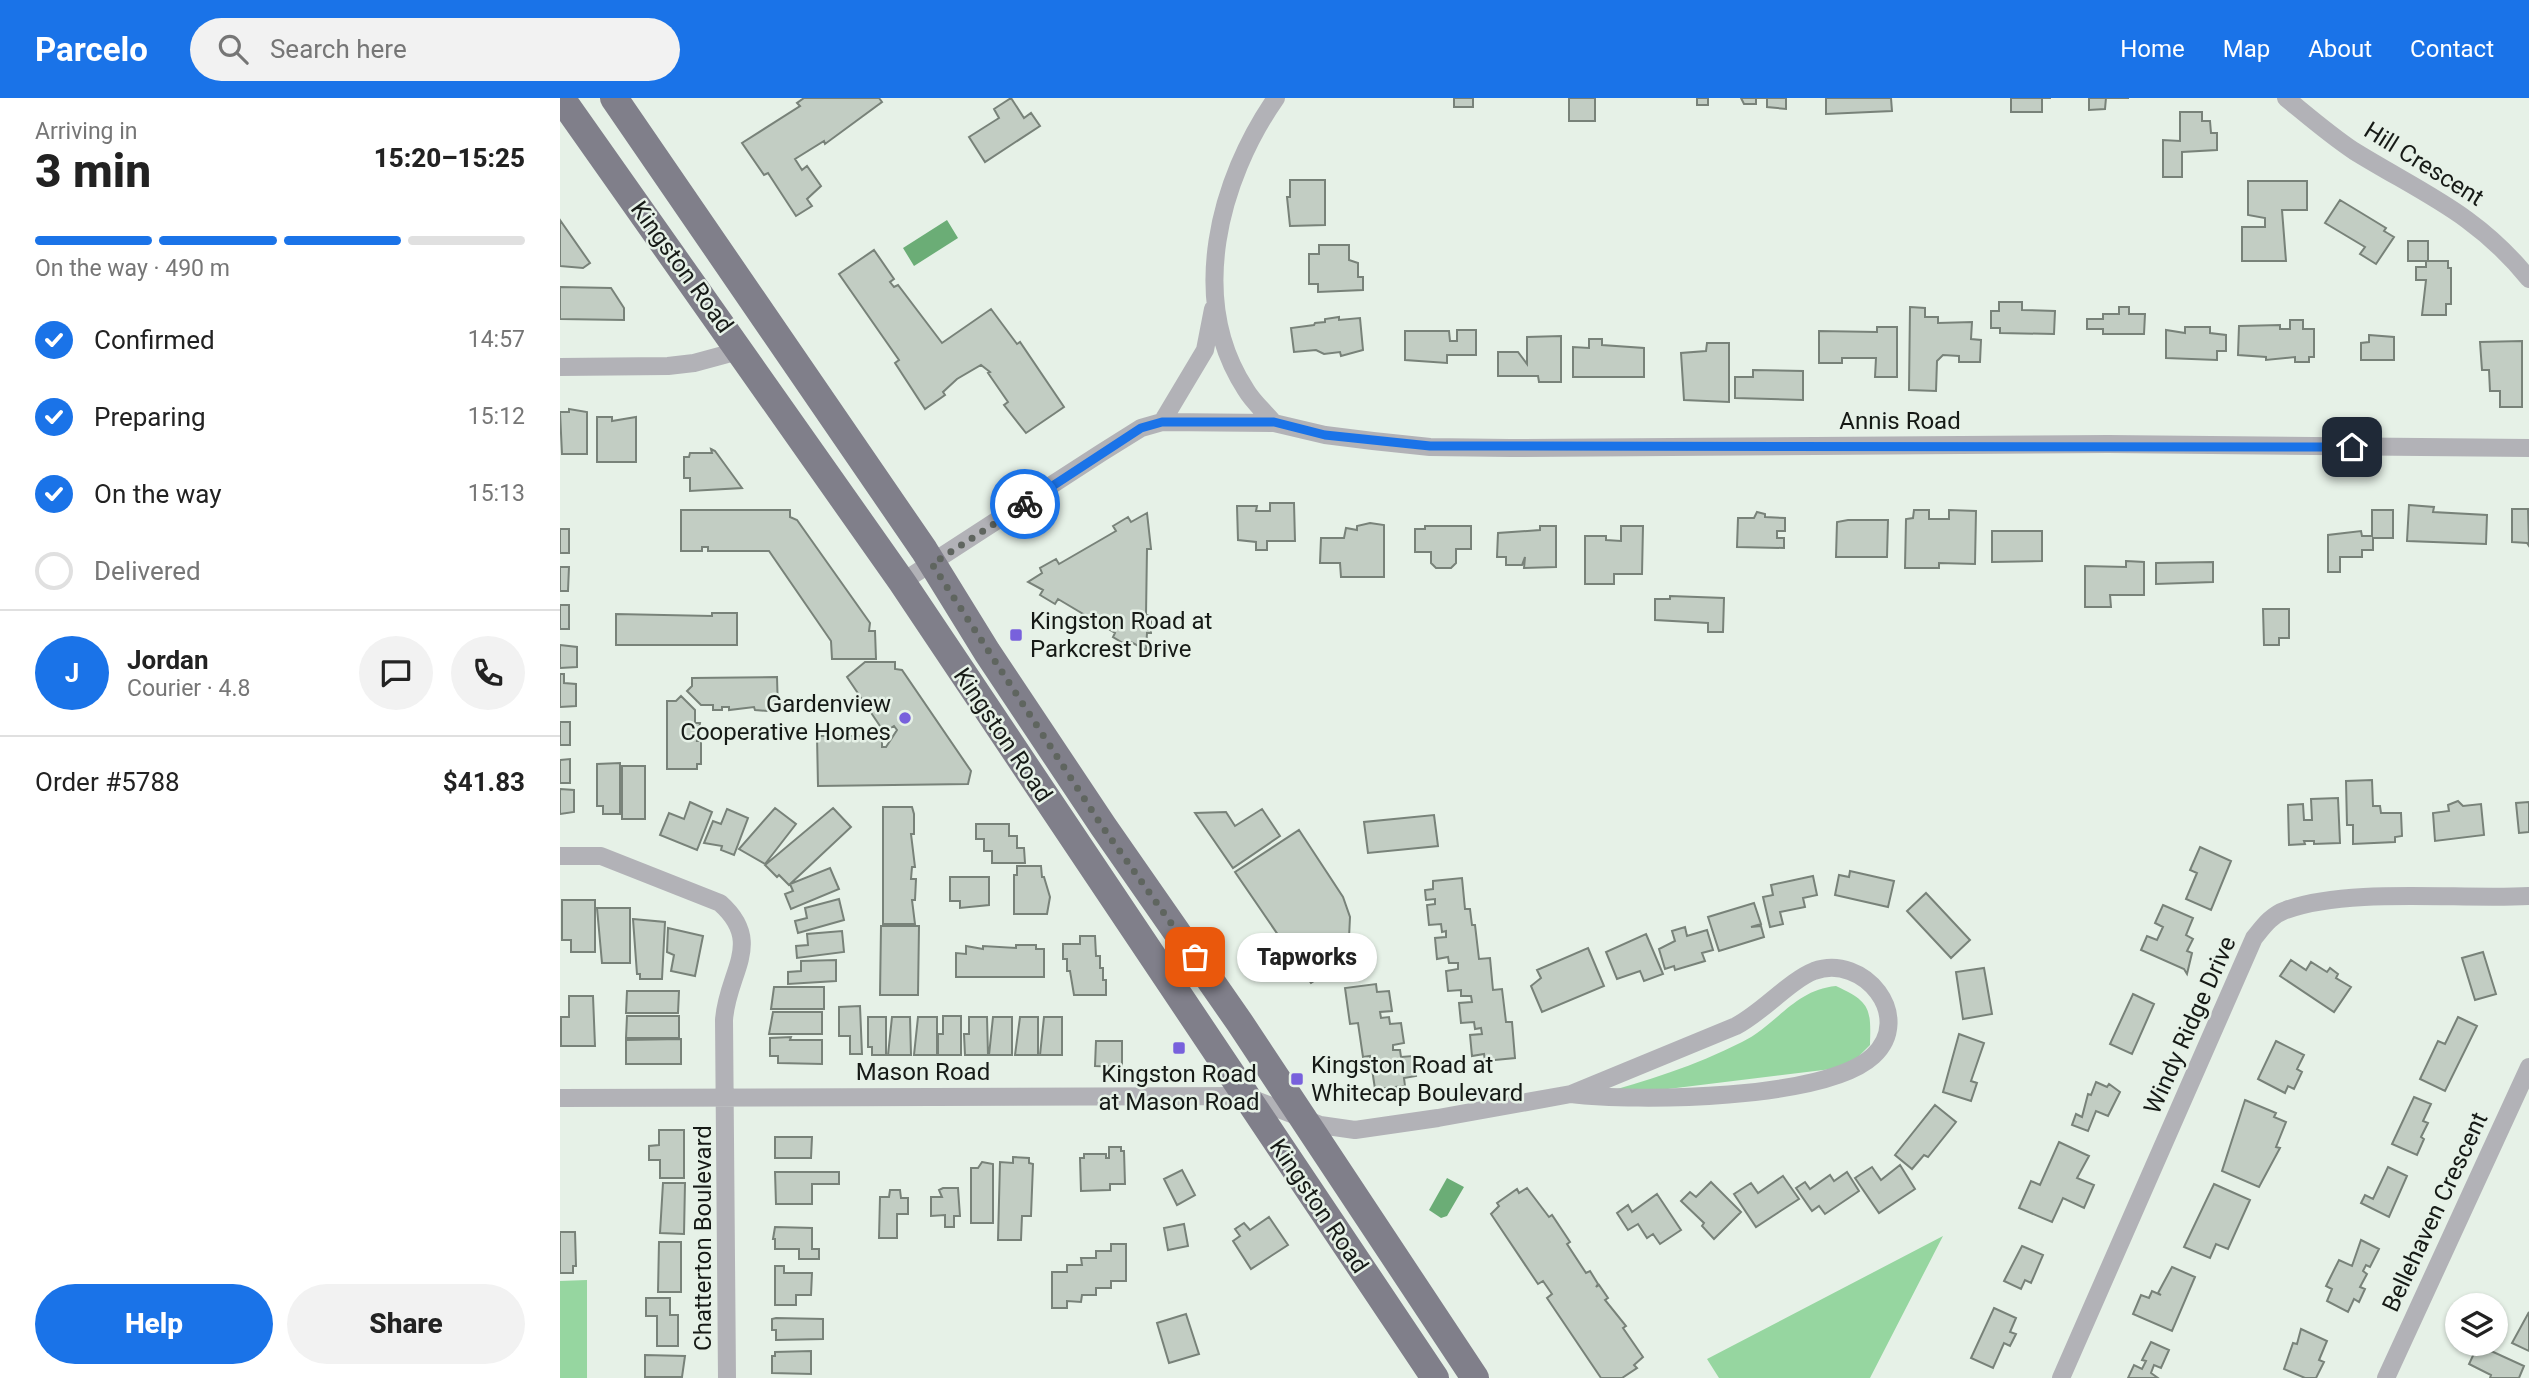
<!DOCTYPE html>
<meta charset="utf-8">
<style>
:root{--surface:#fff;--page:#f2f2f2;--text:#222;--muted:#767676;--line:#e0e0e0;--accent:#1a73e8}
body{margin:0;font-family:Roboto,sans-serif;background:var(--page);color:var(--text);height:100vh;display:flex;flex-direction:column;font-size:26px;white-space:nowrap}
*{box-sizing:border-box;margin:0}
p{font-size:23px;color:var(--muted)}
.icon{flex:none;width:38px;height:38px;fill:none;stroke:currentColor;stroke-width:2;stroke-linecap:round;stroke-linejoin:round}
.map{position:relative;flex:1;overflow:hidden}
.details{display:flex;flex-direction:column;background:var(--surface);width:560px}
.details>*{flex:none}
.tools{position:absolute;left:1885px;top:1195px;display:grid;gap:14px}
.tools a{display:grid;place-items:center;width:63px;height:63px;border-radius:50%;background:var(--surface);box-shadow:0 2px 5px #0004;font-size:35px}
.pin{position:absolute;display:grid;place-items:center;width:60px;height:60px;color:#fff;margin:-30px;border-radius:14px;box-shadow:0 4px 10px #0006}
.courier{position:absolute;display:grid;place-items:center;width:70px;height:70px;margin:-35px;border:5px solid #1a73e8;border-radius:50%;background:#fff;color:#222;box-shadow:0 2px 9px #0007}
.bubble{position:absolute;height:49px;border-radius:24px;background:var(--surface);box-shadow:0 2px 5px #0004;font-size:23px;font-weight:800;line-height:49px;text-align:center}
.head em{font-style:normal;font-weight:800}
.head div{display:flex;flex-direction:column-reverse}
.head{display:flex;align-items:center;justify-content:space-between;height:119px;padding:0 35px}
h1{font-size:46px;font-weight:800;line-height:52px}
.bar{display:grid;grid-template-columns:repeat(4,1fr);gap:10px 7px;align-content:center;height:84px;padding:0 35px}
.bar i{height:9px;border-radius:5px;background:var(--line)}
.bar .selected{background:var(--accent)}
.bar p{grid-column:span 4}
.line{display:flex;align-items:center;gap:18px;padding:0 35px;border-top:2px solid var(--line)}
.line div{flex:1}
.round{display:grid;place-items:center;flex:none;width:74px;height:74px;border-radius:37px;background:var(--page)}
ol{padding:0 35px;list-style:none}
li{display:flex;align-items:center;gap:21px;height:77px}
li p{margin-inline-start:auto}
li .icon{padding:7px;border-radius:50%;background:var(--accent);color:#fff;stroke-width:4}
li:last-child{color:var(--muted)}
li i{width:38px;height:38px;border:4px solid var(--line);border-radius:50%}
.cta{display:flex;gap:14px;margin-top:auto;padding:14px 35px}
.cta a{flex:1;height:80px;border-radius:42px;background:var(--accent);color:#fff;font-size:28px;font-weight:800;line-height:80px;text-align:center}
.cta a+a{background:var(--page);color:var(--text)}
header{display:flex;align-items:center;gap:42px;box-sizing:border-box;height:98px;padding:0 35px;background:var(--accent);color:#fff}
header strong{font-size:33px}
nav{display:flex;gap:38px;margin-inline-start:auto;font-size:24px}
.search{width:490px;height:63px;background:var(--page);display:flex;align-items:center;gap:18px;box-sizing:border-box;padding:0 24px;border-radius:38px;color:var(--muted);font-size:26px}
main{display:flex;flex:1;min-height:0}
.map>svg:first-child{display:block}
</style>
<header>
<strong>Parcelo</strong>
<div class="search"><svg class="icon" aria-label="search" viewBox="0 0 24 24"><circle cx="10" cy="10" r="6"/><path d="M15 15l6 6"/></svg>Search here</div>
<nav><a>Home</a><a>Map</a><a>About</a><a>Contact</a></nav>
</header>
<main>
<section class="details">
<div class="head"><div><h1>3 min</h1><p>Arriving in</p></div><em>15:20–15:25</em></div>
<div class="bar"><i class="selected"></i><i class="selected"></i><i class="selected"></i><i></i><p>On the way · 490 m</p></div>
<ol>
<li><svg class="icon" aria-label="check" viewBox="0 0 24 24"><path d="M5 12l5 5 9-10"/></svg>Confirmed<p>14:57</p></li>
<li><svg class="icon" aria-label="check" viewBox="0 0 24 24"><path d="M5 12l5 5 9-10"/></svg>Preparing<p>15:12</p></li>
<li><svg class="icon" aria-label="check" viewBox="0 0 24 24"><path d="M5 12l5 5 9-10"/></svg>On the way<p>15:13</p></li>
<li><i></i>Delivered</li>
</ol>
<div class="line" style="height:126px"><b class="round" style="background:var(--accent);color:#fff">J</b><div><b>Jordan</b><p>Courier · 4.8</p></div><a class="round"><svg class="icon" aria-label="chat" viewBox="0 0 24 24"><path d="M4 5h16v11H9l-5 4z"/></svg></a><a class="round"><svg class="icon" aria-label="phone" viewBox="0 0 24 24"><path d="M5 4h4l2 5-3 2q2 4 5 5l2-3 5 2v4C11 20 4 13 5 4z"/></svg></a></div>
<div class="line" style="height:91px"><div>Order #5788</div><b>$41.83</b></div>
<div class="cta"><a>Help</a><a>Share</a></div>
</section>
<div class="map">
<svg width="1969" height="1280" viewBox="0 0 1969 1280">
<rect width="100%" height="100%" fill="#e6f1e7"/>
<path fill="#96d6a0" d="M1276,888C1311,904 1311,911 1310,947L1288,969L1059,997H1036C1086,983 1135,968 1182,944C1217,927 1234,892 1276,888Z
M1383,1138L1310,1280H1159L1147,1261Z
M27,1182V1280H0V1183Z"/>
<path fill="#6bad76" d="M387,122L398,140L354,168L343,150Z
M887,1080L904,1089L887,1118L881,1120L869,1112Z"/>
<path fill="#c2cdc3" stroke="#788279" stroke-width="2" d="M244,0H319L322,4L265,46L264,43L235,61L242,72L247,68L261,88L247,101L252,108L236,118L208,75L204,77L182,45L240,8L237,5Z
M451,0L464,20L471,15L480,28L425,64L409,39L439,20L434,11Z
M894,0H913V9H894Z
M1009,0H1035V23H1009Z
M1137,0H1148V7H1137Z
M1181,0H1226V11L1207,9V0H1196V6H1184Z
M1266,0H1331L1332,13L1266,16Z
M1451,0H1491H1482V14H1451Z
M1529,0H1569H1546L1545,11L1529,12Z
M1620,14H1642V23H1650L1651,35H1657V52L1622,54V79H1603V42L1620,43Z
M730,82H765V127L730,128L727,99H730Z
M1688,83H1747V112H1722L1726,163H1682V129H1705V120L1688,117Z
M1780,102L1826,130L1824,133L1834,139L1816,166L1800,156L1805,149L1765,125Z
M0,122L30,165L23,170L0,168Z
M1848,143H1868V163H1888V170H1891V206H1886V217H1862L1866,182H1856V169H1866V163H1848Z
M759,147H789V162L798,165V179H803V192L758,194V186H749V156H759Z
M314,152L334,181L330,184L334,189L338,187L382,245L431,211L457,246L460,244L504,309L466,335L444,307L448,304L428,275L430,274L421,267L397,281L383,294L385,297L365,311L335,265L339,262L279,176Z
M0,189L51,190L64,210V222L0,221Z
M1439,204H1462V212L1495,213L1494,236L1440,235V230H1431V213H1439Z
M1350,209L1365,210V219H1378V225L1412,224L1411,241L1421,242L1420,264H1399V258L1383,257L1377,263L1376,293L1349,292Z
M1559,209H1569V216H1585L1584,236H1543V231H1527V221H1543V216H1559Z
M779,219V222L800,220L803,252L781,258L780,254L764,256L756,252L734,254L731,230L754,227L755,225L765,224V221Z
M1730,222H1743V231H1754V259H1749V264H1735V259L1706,262V259L1678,257L1679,228L1720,227V231H1730Z
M1317,229H1337V279H1315L1316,260H1282V265H1259V233L1317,234Z
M1625,229H1650V235L1666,237V253H1657V262L1606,260V232L1625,235Z
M897,232H916V257H887V265L845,262V233H889L890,243H897Z
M1809,237L1834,239V262H1801V245L1809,244Z
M1001,238V284H979L978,278H938V254H958L967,266V239Z
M1029,241H1042V247L1084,250V279H1013V249L1029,250Z
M1962,243V309H1940V293H1930L1929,272H1922L1920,244Z
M1147,245H1169V304L1124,302L1121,255L1146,253Z
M1193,272L1243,273V302L1175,300V279H1193Z
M9,311L27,314V356H2L0,314H9Z
M37,319H52V323L76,319V364H37Z
M151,351L155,353L182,390L130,393V380H124V359H129L130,355H152Z
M710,405H734L735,443H707V452H696V444L678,442L677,408H697L696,413H710Z
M1849,407L1874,409L1873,414L1927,417L1926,446L1847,443Z
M1952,411H1968L1969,448L1967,445L1952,444Z
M121,412H230V419L237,422L310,525L309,533H315L316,561H272L271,543L209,453H148V449H142V453H121Z
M1354,412H1369V421H1389V412L1416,413L1415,466L1379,465V470H1345L1346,421L1353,420Z
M1812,412H1833V440H1813V452H1802V459H1780V474H1768V437L1801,433L1802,438H1812Z
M1197,414L1205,416V419L1225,420V433H1217V440H1224V450L1177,449L1178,420H1194Z
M587,415L591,451H587L586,517H591V535H587L586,552L571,544L568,548L553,539L555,535L498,501L495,506L480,497L483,492L468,484L482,475L480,470L496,461L499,466L556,433L553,428L568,419L571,424Z
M1288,422H1328L1327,459H1276L1277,424Z
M810,425L824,427V479H781L780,465H760L761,440H784L786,430L797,432V428Z
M865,428H911V451H896V465L891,470H876L871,465V454H855V431H865Z
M980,428H996V469L964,470L965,459L962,467H946V459H937L938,435L980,432Z
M1061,428H1083L1082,476H1054V486H1025V438H1046V442L1061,443Z
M0,431H9V455H0Z
M1432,433H1482V463L1432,464Z
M1566,463L1584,464V497H1550L1551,509H1525V468L1566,469Z
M1653,464V484L1596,486V465Z
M0,469H9L8,493H0Z
M1110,498L1164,500L1163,534H1148V525L1095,522V501H1110Z
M0,507H9V531H0Z
M1703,511H1729V540H1719V547H1704Z
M152,515H177V547H56V516L152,518Z
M0,547L17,549V569L0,570Z
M305,564H335V571L342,572L411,673L408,686L258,688L257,638H322V649H326L337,632L334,628L324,634L287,579Z
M0,576H4V585L16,586V608L0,609Z
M217,579L218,614L195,612L194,609L169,612V609H162V612H153V607H141L127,593L132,588V580Z
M121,598L135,612V625H140L137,643H141V666H137V671H107V603H116Z
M0,624H10V647H0Z
M10,661V685H0V662Z
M60,665V716H43V708H37V666Z
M62,668H85V721H62Z
M1812,682L1813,708H1820L1821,715H1841L1842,738L1835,739V744L1793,746V727H1787L1786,683Z
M0,691L14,692V714L0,716Z
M1778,700L1780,745L1754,746V743H1744L1745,746L1729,747L1728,707L1743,706L1744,722H1752L1751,701Z
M1898,703L1903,708L1921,706L1924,737L1875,743L1873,715L1889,713L1888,707Z
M130,704L152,714L137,752L100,737L109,715L124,721Z
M1969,704V734L1959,735L1956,705Z
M323,709H352L354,716V736H351L355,769H352L351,781H356L355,802H352L355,826H323Z
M215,710L236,726L205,766L179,751Z
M273,710L291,729L229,787L219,777L217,779L205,767Z
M167,711L188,720L174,757L161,752L162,748L144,745L153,723L161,726Z
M702,711L720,738L673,770L635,715L666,714L675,728Z
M874,717L878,748L808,755L804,724Z
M416,726H449V738H457V750H464L465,765H432V753H424V741H416Z
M739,732L783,799L790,819L788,861L751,885L675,774Z
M1640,749L1671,763L1651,812L1626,801L1637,775L1630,772Z
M457,768H481L482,779H484L490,799L487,816H454V777H457Z
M270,770L279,791L231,811L225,796L233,793L230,786Z
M1290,773L1334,783L1328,809L1275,797L1279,777L1289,779Z
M1253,778L1257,797L1243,800L1245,809L1220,814L1223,826L1210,829L1203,799L1213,797L1211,787Z
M390,779H429V807L400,810V803H390Z
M902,780L905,811H910L912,827H915L919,861L930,860L933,892L942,891L946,924H952L955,960L925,963L924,956L912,958L910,937L922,936L921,930L915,931L914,924L901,925L899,905L912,904L911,898H901V892L888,893L886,873L898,871V865H889L888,859L877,861L875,840L886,839V833L882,834L881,826L869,827L867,807L875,806V801L866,802L865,792L873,791V783Z
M1366,795L1410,842L1391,860L1347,813Z
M279,801L284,822L238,835L235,823L247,820L245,810Z
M2,802H35V854H11V842H2Z
M1194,805L1201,826L1191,829L1201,828L1204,839L1159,853L1148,819Z
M1603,807L1633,820L1626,837L1633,841L1627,853L1632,855L1627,876L1624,871L1581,852L1587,838L1597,842L1603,829L1595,825Z
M37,810H70V865H42Z
M73,821L105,824L102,881H80V876H77Z
M321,828H359L358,897H320Z
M1125,829L1127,838L1147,832L1153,852L1142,855L1145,863L1115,872L1114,868L1105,871L1099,851L1115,843L1112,833Z
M108,830L143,838L135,878L111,873L114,857L107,854Z
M282,833L284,854L237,860L236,848L248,847L247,836Z
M1086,836L1103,876L1084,883L1080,873L1057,881L1046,854Z
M520,838H535L536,858H540V870H543V882H546V897H514L510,873H507V861H503V846H520Z
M456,847H476V851H484V879H396V855L406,856V848L423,851V848L456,850Z
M1028,850L1044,888L982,914L971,888L981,880L977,872Z
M1923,854L1936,896L1915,902L1902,860Z
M276,862V883L228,886V874L241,873V863Z
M1731,862L1746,872L1751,864L1767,874L1770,870L1778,876L1776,880L1791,889L1774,914L1720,878Z
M1424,870L1432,916L1403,921L1396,874Z
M816,886L817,894L829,893L832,913L820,914L821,920L829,919L830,926L841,925L844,945L833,947V952H840L841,959L853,958L856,978L844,980L845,988L815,991L810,958L803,959L798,925L790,926L785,890Z
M214,889H264V911H211Z
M67,893H119L118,915H66Z
M1573,896L1594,906L1572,956L1550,946Z
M9,898H33L35,948H1V919H9Z
M300,908L302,956H290V938H279V909Z
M213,914H262V936H209Z
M67,918H119V940H66Z
M383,918H401V957H378V936H383Z
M308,919H326V957H312V949H308Z
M332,919H350L351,957H328Z
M358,919H377V957H354Z
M409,919H427L428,957H405L404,936H409Z
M433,919H452V957H429Z
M460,919H478V957H455Z
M484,919H502V957H480Z
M1898,919L1917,928L1885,993L1860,981L1878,943L1885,946Z
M1399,936L1424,945L1411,983L1417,985L1411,1003L1383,994Z
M231,939L230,942H262V966L218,965V958H210V940Z
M121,941V966H66V942Z
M536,943H562V969L535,968Z
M1716,943L1744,957L1737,971L1742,974L1734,991L1728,988L1725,995L1698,981Z
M1536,984L1547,989L1549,986L1560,994L1548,1018L1536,1013L1528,1033L1512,1027L1516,1016L1522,1019L1528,996L1531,997Z
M1854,999L1871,1006L1863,1023L1868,1025L1861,1039L1864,1041L1857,1057L1832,1046Z
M1685,1002L1716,1015L1714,1019L1726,1024L1716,1049L1720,1050L1699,1089L1662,1073Z
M1375,1007L1396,1024L1368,1059L1364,1057L1352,1071L1335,1057Z
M99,1032H124V1080H100V1062H89V1048L99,1047Z
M215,1039H252L251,1060H215Z
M1499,1044L1529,1058L1517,1080L1534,1087L1524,1110L1503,1100L1492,1124L1459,1110L1471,1083L1480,1087Z
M549,1049H561V1053H564L565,1086H550V1092L521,1093L520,1060H524V1056H546V1060H549Z
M453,1059L469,1060V1065L473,1066L471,1118H462L461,1142H438L440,1064L453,1065Z
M422,1064L433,1066V1125H411V1070H418Z
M1340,1067L1355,1091L1319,1115L1295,1080L1312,1069L1321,1082Z
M1828,1069L1847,1078L1829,1119L1801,1105L1805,1097L1813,1101Z
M622,1072L635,1097L617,1107L604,1081Z
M215,1074H279V1086H252V1106H216Z
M1287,1074L1299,1093L1265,1116L1259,1108L1252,1113L1236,1090L1245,1084L1250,1091L1270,1077L1274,1083Z
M1223,1078L1239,1101L1196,1129L1174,1096L1191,1085L1198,1095Z
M1151,1084L1181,1114L1154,1141L1142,1128L1144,1125L1121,1103L1130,1094L1136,1099Z
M103,1085H125L124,1136L100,1135Z
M1654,1086L1690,1102L1668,1151L1656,1146L1650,1160L1624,1149Z
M383,1090H398L400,1118H394V1129H385V1117L371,1118V1099H382L379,1092Z
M967,1090L989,1119L992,1117L1010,1144L1007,1146L1026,1175L1030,1173L1038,1186L1036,1189L1039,1187L1048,1200L1045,1202L1066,1228L1063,1230L1083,1259L1074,1267L1077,1270L1062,1280H1041L987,1200L992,1196L983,1183L978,1186L931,1116L939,1108L937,1105L957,1091L959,1095Z
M330,1092H340L341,1100H348V1116H337V1140H319L320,1099H329Z
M1097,1096L1121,1132L1100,1146L1093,1136L1087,1140L1078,1126L1068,1132L1057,1115L1068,1107L1072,1114Z
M709,1119L728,1147L691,1171L673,1143L680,1138L675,1131L684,1125L690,1132Z
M624,1126L628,1148L608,1152L604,1130Z
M215,1129L252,1130V1151H259V1161H239V1151H215V1141H213Z
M0,1134H15L16,1168H13V1175H0Z
M1801,1142L1819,1151L1810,1169L1806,1167L1803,1173L1807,1176L1800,1189L1805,1191L1799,1204L1794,1201L1788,1214L1767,1203L1772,1191L1766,1188L1779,1162L1792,1168Z
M99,1144H121V1194H98Z
M551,1146H566V1183H551V1190H536V1197H522L521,1204L507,1203V1210H492V1174H507V1167H522L521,1160H536V1153H551Z
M1462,1148L1483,1157L1471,1185L1465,1182L1461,1191L1444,1183Z
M215,1168H224V1175H252L251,1197H236V1207H215Z
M1612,1169L1635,1179L1612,1233L1573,1216L1581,1197L1589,1200L1592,1193L1601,1197L1598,1195Z
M86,1200H110V1217H118V1248H97V1218H86Z
M1434,1210L1456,1220L1450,1234L1456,1236L1450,1248L1444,1245L1433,1270L1411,1260Z
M1969,1214V1253L1952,1245Z
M626,1216L639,1256L609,1265L597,1225Z
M216,1220L263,1221V1241L216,1242V1232H212V1221Z
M1741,1231L1767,1243L1759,1262L1764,1264L1756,1280H1745L1724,1271L1733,1245L1737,1246Z
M1591,1244L1609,1252L1601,1270L1594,1267L1591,1275L1598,1280H1568L1574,1267L1582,1271L1586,1263L1582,1262Z
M1918,1247L1964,1268L1959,1280H1930L1931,1277L1909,1266Z
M251,1253V1276L212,1275V1258H215V1254Z
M85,1257L125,1258L122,1279H85Z"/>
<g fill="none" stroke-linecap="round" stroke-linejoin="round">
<path stroke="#b2b2b7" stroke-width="18" d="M1726,0C1748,18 1770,37 1794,53C1862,95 1917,116 1969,181
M0,269L108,268L134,265L182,252
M602,324L645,252L653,211
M714,325C705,314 693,304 686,292C627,202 659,82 716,0
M342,484L541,355L581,330L602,324L714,325L765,337L813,343L870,349L950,350L1548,346L1969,350
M0,758H41L160,805C205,845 167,874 164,922L167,1280
M0,1000L685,998L760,1027L795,1032L878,1020L1011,996L1176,928C1203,914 1229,883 1254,873C1304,855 1355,919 1313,958C1266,1002 1075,1004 1011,996
M1501,1280L1694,840C1703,829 1711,817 1726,812C1789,789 1900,802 1969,798
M1826,1280L1969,969"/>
<path stroke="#807f8a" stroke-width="28" d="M1,0L342,484L875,1280
M54,0L364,452L427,554L543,728L680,925L915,1280"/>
</g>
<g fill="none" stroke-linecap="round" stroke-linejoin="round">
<path stroke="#5f655f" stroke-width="7" stroke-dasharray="0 12.6" d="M465,406L372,466L542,728L635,859"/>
<path stroke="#1a73e8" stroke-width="9" d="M465,406L581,330L602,324H714L765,337L870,348L1792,349"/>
</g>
<g fill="#7861dc" stroke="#e6f1e7" stroke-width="2.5">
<rect x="449" y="530" width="14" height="14" rx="3.5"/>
<circle cx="345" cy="620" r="7"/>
<rect x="612" y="943" width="14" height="14" rx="3.5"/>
<rect x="730" y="974" width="14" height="14" rx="3.5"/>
</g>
<g text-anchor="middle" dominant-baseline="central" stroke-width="5" stroke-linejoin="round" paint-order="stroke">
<g font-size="24" fill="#161a16" stroke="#e6f1e7">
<text transform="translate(1864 66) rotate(32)">Hill Crescent</text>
<text transform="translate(122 169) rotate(54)">Kingston Road</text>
<text x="1340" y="323">Annis Road</text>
<text transform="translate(443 637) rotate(56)">Kingston Road</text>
<text transform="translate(1630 927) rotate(-66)">Windy Ridge Drive</text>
<text x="363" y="974">Mason Road</text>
<text transform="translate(759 1108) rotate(56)">Kingston Road</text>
<text transform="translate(1875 1114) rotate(-65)">Bellehaven Crescent</text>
<text transform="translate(143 1140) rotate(-90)">Chatterton Boulevard</text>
</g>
<g font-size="24" fill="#161a16" stroke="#e6f1e7" text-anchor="start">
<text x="470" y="523">Kingston Road at<tspan x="470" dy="28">Parkcrest Drive</tspan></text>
<text x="331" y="606" text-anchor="end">Gardenview<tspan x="331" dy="28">Cooperative Homes</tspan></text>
<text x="751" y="967">Kingston Road at<tspan x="751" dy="28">Whitecap Boulevard</tspan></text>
<text x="619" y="976" text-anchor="middle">Kingston Road<tspan x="619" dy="28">at Mason Road</tspan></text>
</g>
</g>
</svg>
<div class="tools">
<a><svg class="icon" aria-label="layers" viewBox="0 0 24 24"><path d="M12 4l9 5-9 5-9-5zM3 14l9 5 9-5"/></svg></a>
</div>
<div class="pin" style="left:635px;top:859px;background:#ea580c"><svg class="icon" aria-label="bag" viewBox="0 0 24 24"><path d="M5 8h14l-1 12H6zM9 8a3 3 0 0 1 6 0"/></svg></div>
<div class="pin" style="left:1792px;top:349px;background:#1f2937"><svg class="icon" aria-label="home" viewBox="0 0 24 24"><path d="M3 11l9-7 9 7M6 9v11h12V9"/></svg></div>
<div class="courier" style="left:465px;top:406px"><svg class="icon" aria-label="bike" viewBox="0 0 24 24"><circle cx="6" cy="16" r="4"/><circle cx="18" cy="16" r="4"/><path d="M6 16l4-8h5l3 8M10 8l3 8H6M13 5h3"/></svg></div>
<div class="bubble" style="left:677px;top:835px;width:140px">Tapworks</div>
</div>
</main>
